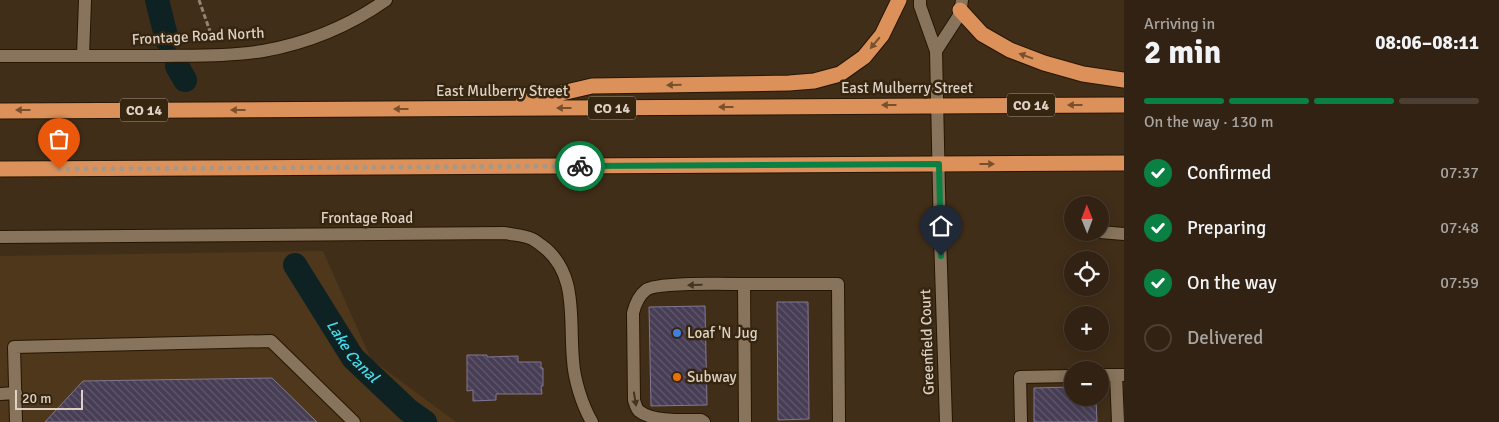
<!DOCTYPE html>
<meta charset="utf-8">
<style>
:root{--surface:#312213;--page:#3d2f21;--text:#f1f3f6;--muted:#a8a4a0;--line:#4c3f33;--accent:#0b8043}
body{margin:0;font-family:Signika,sans-serif;background:var(--page);color:var(--text);height:100vh;display:flex;flex-direction:column;font-size:19px;white-space:nowrap}
*{box-sizing:border-box;margin:0}
p{font-size:16px;color:var(--muted)}
.icon{flex:none;width:28px;height:28px;fill:none;stroke:currentColor;stroke-width:2;stroke-linecap:round;stroke-linejoin:round}
.map{position:relative;flex:1;overflow:hidden}
.drawer{display:flex;flex-direction:column;background:var(--surface);width:375px}
.drawer>*{flex:none}
.needle{width:32px;rotate:359deg}
.fabs{position:absolute;left:1064px;top:196px;display:grid;gap:10px}
.fabs a{display:grid;place-items:center;width:45px;height:45px;border-radius:50%;background:var(--surface);box-shadow:0 2px 12px #0003,0 0 0 1px var(--line);font-size:25px}
.scale{position:absolute;left:15px;bottom:12px;width:68px;box-sizing:border-box;padding-left:5px;border:2px solid #dcd1c4;border-top:0;font-size:14px;line-height:18px;white-space:nowrap;color:#dcd1c4;-webkit-text-stroke:4px #36250f;paint-order:stroke}
.pin{position:absolute;display:grid;place-items:center;width:42px;height:42px;color:#fff;margin:-51px -21px;border-radius:50% 50% 50% 0;rotate:-45deg;box-shadow:0 0 5px #0007}
.pin .icon{rotate:45deg}
.courier{position:absolute;display:grid;place-items:center;width:50px;height:50px;margin:-25px;border:4px solid #0b8043;border-radius:50%;background:#fff;color:#222;box-shadow:0 1px 6px #0007}
.headline em{font-style:normal;font-weight:700}
.headline div{display:flex;flex-direction:column-reverse}
.headline{display:flex;align-items:center;justify-content:space-between;height:85px;padding:0 20px}
h1{font-size:32px;font-weight:700;line-height:38px}
.bar{display:grid;grid-template-columns:repeat(4,1fr);gap:8px 5px;align-content:center;height:60px;padding:0 20px}
.bar i{height:6px;border-radius:4px;background:var(--line)}
.bar .active{background:var(--accent)}
.bar p{grid-column:span 4}
ol{padding:0 20px;list-style:none}
li{display:flex;align-items:center;gap:15px;height:55px}
li p{margin-inline-start:auto}
li .icon{padding:5px;border-radius:50%;background:var(--accent);color:#fff;stroke-width:4}
li:last-child{color:var(--muted)}
li i{width:28px;height:28px;border:2px solid var(--line);border-radius:50%}
main{display:flex;flex:1;min-height:0}
.map>svg:first-child{display:block}
</style>
<main>
<div class="map">
<svg width="1124" height="422" viewBox="0 0 1124 422">
<defs>
<pattern id="building-back-hatch" width="6" height="6" patternUnits="userSpaceOnUse" patternTransform="scale(1.25)"><rect width="6" height="6" fill="#473e56"/><path d="M-1 5l2 2M0 0l6 6M5-1l2 2" fill="none" stroke="#61596d"/></pattern>
</defs>
<rect width="100%" height="100%" fill="#412e19"/>
<path fill="#4e371b" d="M323,251L371,359L456,422H0V256Z"/>
<g fill="none" stroke-linecap="round" stroke-linejoin="round">
<g stroke="#0e2123" stroke-width="24">
<path d="M157,0L167,40"/>
<path d="M177,66L185,80"/>
<path id="s1" d="M295,265L353,358L408,410L425,422"/>
</g>
</g>
<path fill="url(#building-back-hatch)" stroke="#827793" d="M777,302H808L809,419L778,420Z
M705,306L707,405L651,406L649,307Z
M467,355H487V357L518,356V362H541V368H543V386H541L542,394H496V400L473,401V390L467,391Z
M272,378L317,422H45L83,381Z
M1072,387V398H1096L1097,422H1034V388Z"/>
<g fill="none" stroke-linecap="round" stroke-linejoin="round">
<g stroke="#271602" stroke-width="14">
<path id="minor" d="M920,0V6L936,51L940,237L946,422
M936,51L960,14L962,0
M0,56C50,56 99,56 149,56C187,55 226,57 263,51C308,43 349,26 386,0
M83,56L85,0
M1100,232L1124,234
M0,237L505,233C513,235 524,235 532,239C535,240 538,243 541,245C579,272 569,320 573,360C574,379 582,405 592,422
M1100,375H1116
M0,394L16,393
M16,422L14,347L271,341L354,422
M704,422L701,420C683,420 653,422 639,411C636,408 635,403 634,400L633,313C635,305 638,296 646,290C657,282 726,284 744,284
M745,422L744,284H838L839,422
M1021,422L1020,377L1072,376
M1118,422L1116,375H1124"/>
</g>
<g stroke="#271602" stroke-width="17">
<path id="highway" d="M960,10L982,34L1010,50L1044,63L1083,74L1124,80
M523,102L592,86L789,83L814,81L840,74L864,57L882,35L899,0
M0,111L1124,105
M0,169L1124,163"/>
</g>
<path stroke="#938473" stroke-width="3" stroke-dasharray="5 2.5" stroke-linecap="butt" d="M199,0L212,37"/>
<use href="#minor" stroke="#88745c" stroke-width="12"/>
<use href="#highway" stroke="#dc915a" stroke-width="15"/>
</g>
<defs><path id="oneway-solid" d="M-6-.8H1V-3.2L6.5 0L1 3.2V.8H-6Z" transform="scale(1.25)"/></defs>
<g fill="#78502d">
<use href="#oneway-solid" transform="translate(875 43) rotate(130)"/>
<use href="#oneway-solid" transform="translate(1026 56) rotate(-160)"/>
<use href="#oneway-solid" transform="translate(674 85) rotate(179)"/>
<use href="#oneway-solid" transform="translate(889 105) rotate(180)"/>
<use href="#oneway-solid" transform="translate(1075 105) rotate(180)"/>
<use href="#oneway-solid" transform="translate(726 107) rotate(180)"/>
<use href="#oneway-solid" transform="translate(564 108) rotate(180)"/>
<use href="#oneway-solid" transform="translate(401 109) rotate(180)"/>
<use href="#oneway-solid" transform="translate(23 110) rotate(180)"/>
<use href="#oneway-solid" transform="translate(238 110) rotate(180)"/>
<use href="#oneway-solid" transform="translate(987 164)"/>
</g>
<g fill="#46351e">
<use href="#oneway-solid" transform="translate(695 285) rotate(179)"/>
<use href="#oneway-solid" transform="translate(635 399) rotate(81)"/>
</g>
<g fill="none" stroke-linecap="round" stroke-linejoin="round">
<path stroke="#a69888" stroke-width="5" stroke-dasharray="0 9" d="M59,169L580,166"/>
<path stroke="#0b8043" stroke-width="6" d="M580,166L939,164L941,256"/>
</g>
<circle fill="#3f7fe0" stroke="#36250f" stroke-width="2" cx="677" cy="333" r="5"/>
<circle fill="#e8710a" stroke="#36250f" stroke-width="2" cx="677" cy="377" r="5"/>
<g text-anchor="middle" dominant-baseline="central" stroke-width="5" stroke-linejoin="round" paint-order="stroke">
<g fill="#36250f" stroke="#aa9d8e" stroke-width="1">
<rect x="1007" y="93.5" width="48" height="23" rx="4"/>
<rect x="588" y="96.5" width="48" height="23" rx="4"/>
<rect x="120" y="98.5" width="48" height="23" rx="4"/>
</g>
<g font-size="14" font-weight="bold" fill="#dcd1c4">
<text x="1031" y="105">CO 14</text>
<text x="612" y="108">CO 14</text>
<text x="144" y="110">CO 14</text>
</g>
<g font-size="15" fill="#dcd1c4" stroke="#36250f">
<text transform="translate(198 36) rotate(-3)">Frontage Road North</text>
<text x="907" y="88">East Mulberry Street</text>
<text x="502" y="91">East Mulberry Street</text>
<text x="367" y="218">Frontage Road</text>
<text transform="translate(927 342) rotate(-92)">Greenfield Court</text>
</g>
<g font-size="15" fill="#dcd1c4" stroke="#36250f" text-anchor="start">
<text x="687" y="333">Loaf 'N Jug</text>
<text x="687" y="377">Subway</text>
</g>
<g font-size="16" font-style="italic" fill="#44dbea" stroke="#36250f">
<text stroke="none"><textPath href="#s1" startOffset="104">Lake Canal</textPath></text>
</g>
</g>
</svg>
<div class="fabs">
<a><svg class="needle" viewBox="-14 -14 28 28"><path d="M0-13l5 13h-10z" fill="#e53935"/><path d="M0 13l5-13h-10z" fill="#a8a4a0"/></svg></a>
<a><svg class="icon" aria-label="locate" viewBox="0 0 24 24"><circle cx="12" cy="12" r="6"/><path d="M12 2v4M12 18v4M2 12h4M18 12h4"/></svg></a>
<a>+</a>
<a>−</a>
</div>
<div class="scale">20 m</div>
<div class="pin" style="left:59px;top:169px;background:#ea580c"><svg class="icon" aria-label="bag" viewBox="0 0 24 24"><path d="M5 8h14l-1 12H6zM9 8a3 3 0 0 1 6 0"/></svg></div>
<div class="pin" style="left:941px;top:256px;background:#1f2937"><svg class="icon" aria-label="home" viewBox="0 0 24 24"><path d="M3 11l9-7 9 7M6 9v11h12V9"/></svg></div>
<div class="courier" style="left:580px;top:166px"><svg class="icon" aria-label="bike" viewBox="0 0 24 24"><circle cx="6" cy="16" r="4"/><circle cx="18" cy="16" r="4"/><path d="M6 16l4-8h5l3 8M10 8l3 8H6M13 5h3"/></svg></div>
</div>
<section class="drawer">
<div class="headline"><div><h1>2 min</h1><p>Arriving in</p></div><em>08:06–08:11</em></div>
<div class="bar"><i class="active"></i><i class="active"></i><i class="active"></i><i></i><p>On the way · 130 m</p></div>
<ol>
<li><svg class="icon" aria-label="check" viewBox="0 0 24 24"><path d="M5 12l5 5 9-10"/></svg>Confirmed<p>07:37</p></li>
<li><svg class="icon" aria-label="check" viewBox="0 0 24 24"><path d="M5 12l5 5 9-10"/></svg>Preparing<p>07:48</p></li>
<li><svg class="icon" aria-label="check" viewBox="0 0 24 24"><path d="M5 12l5 5 9-10"/></svg>On the way<p>07:59</p></li>
<li><i></i>Delivered</li>
</ol>
</section>
</main>
